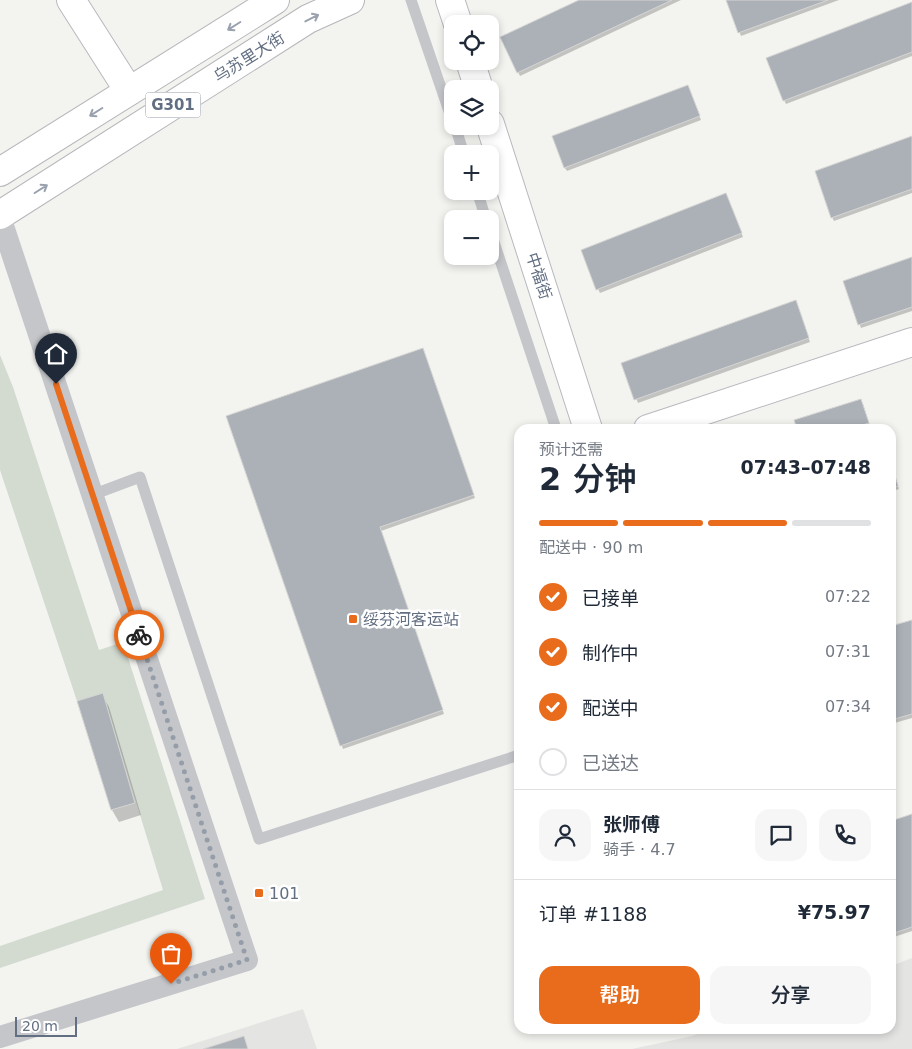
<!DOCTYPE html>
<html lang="zh">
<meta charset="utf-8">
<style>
:root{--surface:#fff;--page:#f6f6f7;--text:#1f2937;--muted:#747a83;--line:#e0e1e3;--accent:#e86c1c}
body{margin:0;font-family:"DejaVu Sans","Noto Sans SC",sans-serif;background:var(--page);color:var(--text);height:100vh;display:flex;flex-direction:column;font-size:19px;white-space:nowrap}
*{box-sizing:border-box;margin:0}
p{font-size:16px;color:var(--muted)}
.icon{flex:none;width:28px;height:28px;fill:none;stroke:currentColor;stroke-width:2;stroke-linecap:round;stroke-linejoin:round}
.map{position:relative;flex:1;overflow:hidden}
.drawer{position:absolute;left:514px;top:424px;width:382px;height:610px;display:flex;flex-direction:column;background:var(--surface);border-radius:15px;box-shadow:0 2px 8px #0003}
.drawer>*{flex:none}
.tools{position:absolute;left:444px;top:15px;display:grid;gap:10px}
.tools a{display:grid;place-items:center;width:55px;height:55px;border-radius:10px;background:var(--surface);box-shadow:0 2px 8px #0003;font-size:25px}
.scale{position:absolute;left:15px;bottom:12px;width:62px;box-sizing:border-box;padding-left:5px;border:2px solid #626f82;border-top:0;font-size:14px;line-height:18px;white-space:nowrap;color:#626f82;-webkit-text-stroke:4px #fff;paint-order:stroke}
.pin{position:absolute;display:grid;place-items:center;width:42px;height:42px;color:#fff;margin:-51px -21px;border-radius:50% 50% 50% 0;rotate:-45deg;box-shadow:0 0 5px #0007}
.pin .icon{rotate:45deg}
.courier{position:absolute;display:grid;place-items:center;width:50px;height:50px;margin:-25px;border:4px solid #e86c1c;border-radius:50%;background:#fff;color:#222;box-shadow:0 1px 6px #0007}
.overview em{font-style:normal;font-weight:600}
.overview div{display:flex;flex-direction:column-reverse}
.overview{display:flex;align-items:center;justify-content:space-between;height:85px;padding:0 25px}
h1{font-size:32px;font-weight:600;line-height:38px}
.bar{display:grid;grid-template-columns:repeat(4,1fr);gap:8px 5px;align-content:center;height:60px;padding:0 25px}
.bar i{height:6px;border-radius:4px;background:var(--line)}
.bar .current{background:var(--accent)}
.bar p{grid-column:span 4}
.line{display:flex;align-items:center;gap:12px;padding:0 25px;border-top:1px solid var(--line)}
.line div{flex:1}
.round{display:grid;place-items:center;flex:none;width:52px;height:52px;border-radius:15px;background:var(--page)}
ol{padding:0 25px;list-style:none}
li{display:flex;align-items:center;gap:15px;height:55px}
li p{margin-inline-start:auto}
li .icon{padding:5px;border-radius:50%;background:var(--accent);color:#fff;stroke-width:4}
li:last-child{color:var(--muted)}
li i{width:28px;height:28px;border:2px solid var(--line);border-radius:50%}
.button{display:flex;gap:10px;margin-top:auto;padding:10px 25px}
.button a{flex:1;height:58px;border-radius:15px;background:var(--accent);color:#fff;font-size:20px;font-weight:600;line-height:58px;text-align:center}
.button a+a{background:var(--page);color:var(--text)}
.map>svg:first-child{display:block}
</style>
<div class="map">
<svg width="912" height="1049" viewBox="0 0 912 1049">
<rect width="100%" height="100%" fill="#f3f4f0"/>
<path fill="#e4e5e3" d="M912,958V1049H632L692,1036L712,1029H891V966Z
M303,1009L317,1049H177Z"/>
<path fill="#d3dbd1" d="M0,355L13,387L99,650L123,642L205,899L0,968V946L163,890L103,694L77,701L0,470Z"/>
<path fill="#0003" d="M581,0H681L520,76L518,72Z
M727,0H839L741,36Z
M912,3V56L786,104L784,100Z
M689,90L701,120L567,171L565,168Z
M912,138V193L834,221L832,217Z
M727,198L743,237L600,293L598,289Z
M912,259V311L861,328L845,281Z
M797,305L810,342L638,403L622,363Z
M424,353L475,498L381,531L444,714L343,749L227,417Z
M863,404L870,426L862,429H798Z
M891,464L899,489L891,492Z
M912,621V718L891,724V627Z
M102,695L109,707L141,815L119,822L112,810L78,702Z
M912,815V931L891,938V822Z"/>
<path fill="#acb1b8" stroke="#d5d5d3" d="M579,0H672L517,73L500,37Z
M726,0H828L738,33Z
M912,2V52L783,101L766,58Z
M688,85L700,116L564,168L552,136Z
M912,136V189L831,218L815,171Z
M726,193L742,233L596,290L581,250Z
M912,257V307L858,325L843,281Z
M796,300L809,338L634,400L621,363Z
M423,348L474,495L380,527L443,710L340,746L226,416Z
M861,399L869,423L850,429H797L794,420Z
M891,462L898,486L891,488Z
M912,620V714L891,720V626Z
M103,693L135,803L111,810L77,701Z
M912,814V927L891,934V821Z
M244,1036L248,1049H203Z"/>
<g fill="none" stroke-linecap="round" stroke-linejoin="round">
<g stroke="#b6b9be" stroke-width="30">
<path id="secondary" d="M71,0L129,91
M450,0L458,24
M470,61L479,89
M490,124L588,429
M648,429L912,342"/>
</g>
<g stroke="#b4b6ba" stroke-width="30">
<path id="highway" d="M0,172L275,0
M0,215L308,19L350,0"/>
</g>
<path stroke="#c4c6ca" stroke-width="11" d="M411,0L452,120
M455,126L464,154
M477,191L486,219
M490,230L556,429
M92,495L140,477L259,839L519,755"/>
<path stroke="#c4c6ca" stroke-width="22" d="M0,217L247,960L0,1037"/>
<use href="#secondary" stroke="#fff" stroke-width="28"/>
<use href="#highway" stroke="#fff" stroke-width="28"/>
</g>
<defs><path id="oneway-shaft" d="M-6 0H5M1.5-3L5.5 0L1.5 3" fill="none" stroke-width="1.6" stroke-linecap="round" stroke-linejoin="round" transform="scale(1.25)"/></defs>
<g stroke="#99a1ae">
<use href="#oneway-shaft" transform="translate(312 18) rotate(-27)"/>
<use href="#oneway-shaft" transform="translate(234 26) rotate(148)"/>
<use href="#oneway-shaft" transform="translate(96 112) rotate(148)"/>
<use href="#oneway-shaft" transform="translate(41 189) rotate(-32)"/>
</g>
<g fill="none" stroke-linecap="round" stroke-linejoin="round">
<path stroke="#959ea8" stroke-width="5" stroke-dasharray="0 9" d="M139,635L247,960L171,984"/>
<path stroke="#e86c1c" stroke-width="6" d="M56,384L139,635"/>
</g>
<g fill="#e86c1c" stroke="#fff" stroke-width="2">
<rect x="348" y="614" width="10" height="10" rx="2.5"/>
<rect x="254" y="888" width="10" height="10" rx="2.5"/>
</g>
<g text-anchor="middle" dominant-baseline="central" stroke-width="5" stroke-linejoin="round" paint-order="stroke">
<rect fill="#fff" stroke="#919aa8" stroke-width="1" x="145.5" y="92.5" width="55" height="25" rx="4"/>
<g font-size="15" font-weight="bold" fill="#626f82">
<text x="173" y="105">G301</text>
</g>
<g font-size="16" fill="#626f82" stroke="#fff">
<text transform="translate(249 57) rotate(-32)">乌苏里大街</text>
<text transform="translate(539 276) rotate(72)">中福街</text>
</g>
<g font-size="16" fill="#626f82" stroke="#fff" text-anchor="start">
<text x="363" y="619">绥芬河客运站</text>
<text x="269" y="893">101</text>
</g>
</g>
</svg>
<div class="tools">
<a><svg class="icon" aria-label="locate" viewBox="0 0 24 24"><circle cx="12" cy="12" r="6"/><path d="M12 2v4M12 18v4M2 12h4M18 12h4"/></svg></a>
<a><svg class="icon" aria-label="layers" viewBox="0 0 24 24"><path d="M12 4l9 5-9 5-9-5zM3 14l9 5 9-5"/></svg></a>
<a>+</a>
<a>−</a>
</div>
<div class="scale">20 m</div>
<div class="pin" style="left:171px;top:984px;background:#ea580c"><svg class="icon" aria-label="bag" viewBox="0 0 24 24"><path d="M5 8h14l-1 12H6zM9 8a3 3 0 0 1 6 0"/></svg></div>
<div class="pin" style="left:56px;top:384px;background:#1f2937"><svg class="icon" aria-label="home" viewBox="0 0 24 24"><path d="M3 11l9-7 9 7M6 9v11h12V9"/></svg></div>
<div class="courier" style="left:139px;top:635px"><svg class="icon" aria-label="bike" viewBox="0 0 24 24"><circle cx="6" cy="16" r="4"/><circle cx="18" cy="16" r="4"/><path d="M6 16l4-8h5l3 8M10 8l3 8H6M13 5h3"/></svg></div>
<section class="drawer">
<div class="overview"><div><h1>2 分钟</h1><p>预计还需</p></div><em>07:43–07:48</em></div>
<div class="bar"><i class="current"></i><i class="current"></i><i class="current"></i><i></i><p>配送中 · 90 m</p></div>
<ol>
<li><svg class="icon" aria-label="check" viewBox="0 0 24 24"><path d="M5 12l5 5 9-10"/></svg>已接单<p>07:22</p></li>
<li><svg class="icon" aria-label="check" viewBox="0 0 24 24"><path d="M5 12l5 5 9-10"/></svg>制作中<p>07:31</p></li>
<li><svg class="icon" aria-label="check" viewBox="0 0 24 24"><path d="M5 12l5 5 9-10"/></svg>配送中<p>07:34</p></li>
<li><i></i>已送达</li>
</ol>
<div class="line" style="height:90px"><a class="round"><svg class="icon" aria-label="person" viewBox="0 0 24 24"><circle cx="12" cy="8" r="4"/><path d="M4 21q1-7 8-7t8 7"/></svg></a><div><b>张师傅</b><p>骑手 · 4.7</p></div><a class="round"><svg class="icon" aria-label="chat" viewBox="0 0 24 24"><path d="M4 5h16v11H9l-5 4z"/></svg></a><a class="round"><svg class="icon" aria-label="phone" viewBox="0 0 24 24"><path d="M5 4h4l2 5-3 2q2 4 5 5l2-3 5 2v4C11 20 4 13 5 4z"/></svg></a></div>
<div class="line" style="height:65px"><div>订单 #1188</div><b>¥75.97</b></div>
<div class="button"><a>帮助</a><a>分享</a></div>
</section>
</div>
